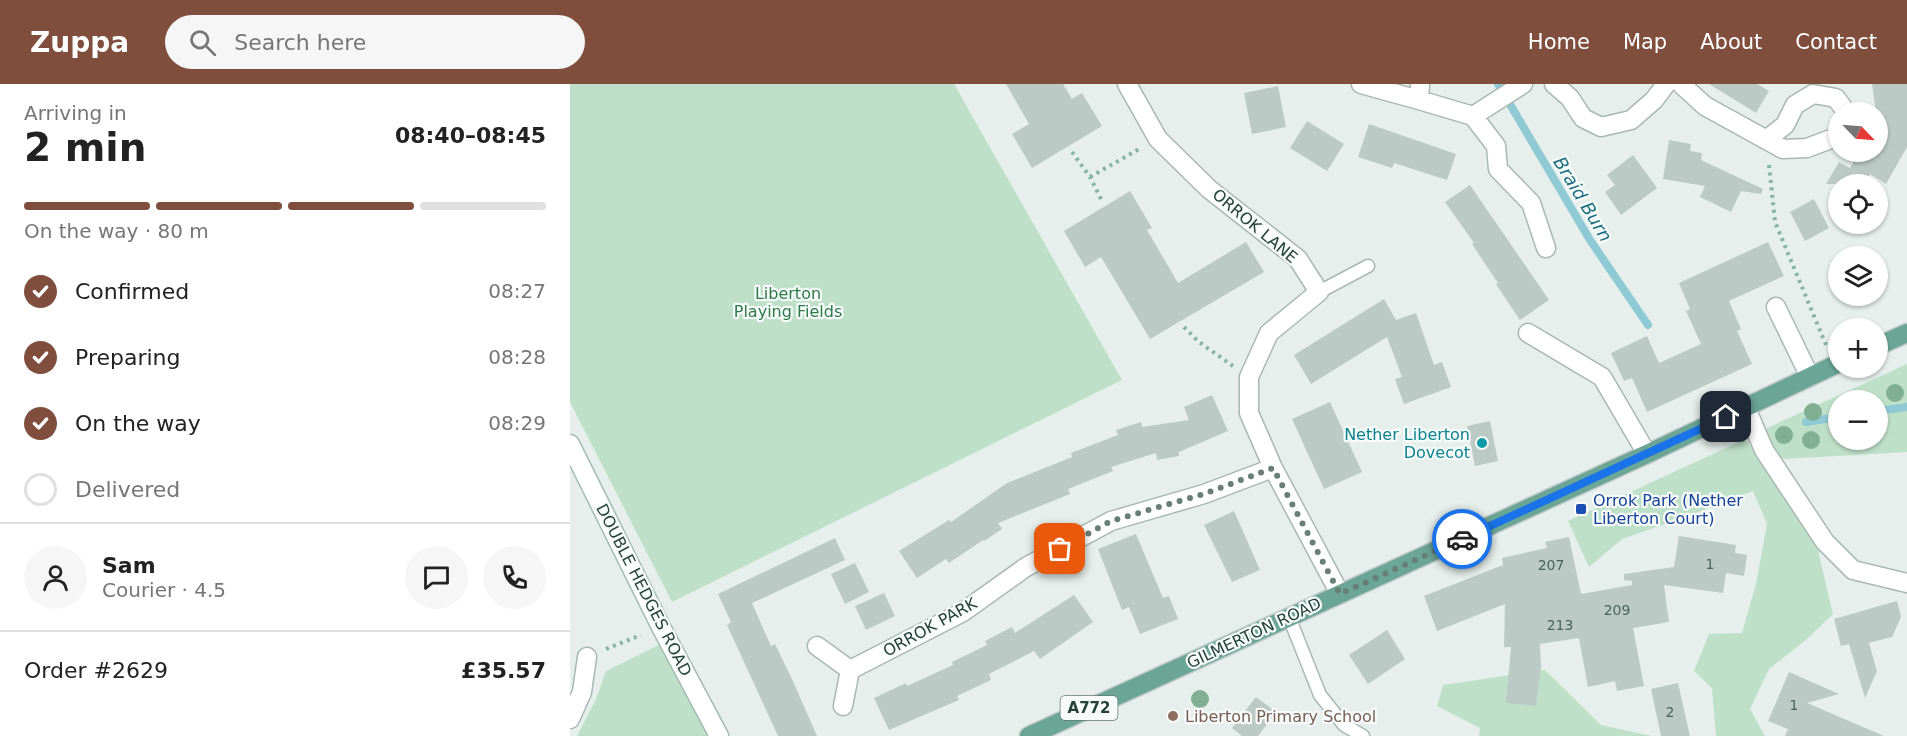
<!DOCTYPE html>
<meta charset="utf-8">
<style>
:root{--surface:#fff;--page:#f6f6f6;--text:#222;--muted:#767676;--line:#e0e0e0;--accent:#804e3d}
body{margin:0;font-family:"DejaVu Sans",sans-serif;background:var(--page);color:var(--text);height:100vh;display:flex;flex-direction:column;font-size:22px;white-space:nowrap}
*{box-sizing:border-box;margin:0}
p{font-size:20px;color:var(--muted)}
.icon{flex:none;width:33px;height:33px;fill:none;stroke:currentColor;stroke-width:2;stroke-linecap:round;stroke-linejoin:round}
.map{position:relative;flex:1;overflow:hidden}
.drawer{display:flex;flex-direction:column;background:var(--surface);width:570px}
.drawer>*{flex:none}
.needle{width:39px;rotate:115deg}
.tools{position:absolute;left:1258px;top:18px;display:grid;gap:12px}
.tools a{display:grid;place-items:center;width:60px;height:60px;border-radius:50%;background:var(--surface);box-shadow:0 2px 4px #0004;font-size:30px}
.pin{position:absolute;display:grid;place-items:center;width:51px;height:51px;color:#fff;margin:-26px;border-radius:12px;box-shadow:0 3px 9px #0006}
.courier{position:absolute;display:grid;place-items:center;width:60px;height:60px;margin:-30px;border:4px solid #1a73e8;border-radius:50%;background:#fff;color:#222;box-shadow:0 2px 8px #0007}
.overview em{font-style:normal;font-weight:700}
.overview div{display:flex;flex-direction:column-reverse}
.overview{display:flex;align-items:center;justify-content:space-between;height:102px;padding:0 24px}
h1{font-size:39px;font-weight:700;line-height:45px}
.bar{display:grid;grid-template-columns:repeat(4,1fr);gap:9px 6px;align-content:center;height:72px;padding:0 24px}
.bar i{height:8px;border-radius:4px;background:var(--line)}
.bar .current{background:var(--accent)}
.bar p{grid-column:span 4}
.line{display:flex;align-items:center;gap:15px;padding:0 24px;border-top:2px solid var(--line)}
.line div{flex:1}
.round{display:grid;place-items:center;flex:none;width:63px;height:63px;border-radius:32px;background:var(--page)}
ol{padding:0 24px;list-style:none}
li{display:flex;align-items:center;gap:18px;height:66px}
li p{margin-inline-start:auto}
li .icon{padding:6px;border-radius:50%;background:var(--accent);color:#fff;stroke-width:4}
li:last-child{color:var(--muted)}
li i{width:33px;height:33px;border:3px solid var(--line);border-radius:50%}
header{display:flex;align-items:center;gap:36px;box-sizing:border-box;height:84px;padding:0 30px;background:var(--accent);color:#fff}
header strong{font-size:28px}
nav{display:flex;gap:33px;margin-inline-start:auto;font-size:21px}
.search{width:420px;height:54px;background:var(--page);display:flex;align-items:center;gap:15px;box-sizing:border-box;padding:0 21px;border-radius:33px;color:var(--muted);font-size:22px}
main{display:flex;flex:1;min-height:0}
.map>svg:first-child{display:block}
</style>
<header>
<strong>Zuppa</strong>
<div class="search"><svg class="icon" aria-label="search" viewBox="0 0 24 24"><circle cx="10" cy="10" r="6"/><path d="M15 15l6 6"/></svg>Search here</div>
<nav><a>Home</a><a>Map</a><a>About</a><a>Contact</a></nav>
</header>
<main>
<section class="drawer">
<div class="overview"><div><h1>2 min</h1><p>Arriving in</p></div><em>08:40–08:45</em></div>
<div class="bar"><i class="current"></i><i class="current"></i><i class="current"></i><i></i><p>On the way · 80 m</p></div>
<ol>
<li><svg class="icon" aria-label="check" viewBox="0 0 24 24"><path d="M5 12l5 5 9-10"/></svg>Confirmed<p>08:27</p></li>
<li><svg class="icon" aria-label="check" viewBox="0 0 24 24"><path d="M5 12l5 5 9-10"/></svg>Preparing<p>08:28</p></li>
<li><svg class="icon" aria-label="check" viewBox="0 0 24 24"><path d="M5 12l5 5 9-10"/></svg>On the way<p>08:29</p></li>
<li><i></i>Delivered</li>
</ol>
<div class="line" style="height:108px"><a class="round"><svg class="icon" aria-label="person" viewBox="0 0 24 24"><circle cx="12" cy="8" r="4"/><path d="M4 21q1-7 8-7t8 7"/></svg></a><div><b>Sam</b><p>Courier · 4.5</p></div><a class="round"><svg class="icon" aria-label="chat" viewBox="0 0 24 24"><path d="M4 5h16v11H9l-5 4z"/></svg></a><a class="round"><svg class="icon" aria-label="phone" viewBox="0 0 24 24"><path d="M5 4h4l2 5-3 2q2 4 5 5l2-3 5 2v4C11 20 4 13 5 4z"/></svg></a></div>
<div class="line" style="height:78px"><div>Order #2629</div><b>£35.57</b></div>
</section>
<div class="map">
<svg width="1337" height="652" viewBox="0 0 1337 652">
<rect width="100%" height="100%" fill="#e6efeb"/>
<path fill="#bfe0c8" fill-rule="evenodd" d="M0,0H384L552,296L102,518L0,318Z
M1337,280V368L1214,375L1209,373L1195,345ZM1269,316H1308V356H1269Z
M1173,356L1177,357L1213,412L1245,454L1263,530L1237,555L1199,585L1180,625L1195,652H1146L1142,604L1124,587L1139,550L1172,549L1186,500L1197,440L1183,407L1124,430L1052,455L1019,483L998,437Z
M89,561L133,641L137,652H7L26,615L36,587Z
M975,586L1031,641L1082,652H909L910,644L867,622L873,601Z"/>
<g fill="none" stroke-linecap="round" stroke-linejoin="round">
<path stroke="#8ec9d4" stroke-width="8" d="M928,0L1020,156L1078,241
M1308,327L1337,323
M1236,338L1269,333"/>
</g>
<path fill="#bbcac4" d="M436,0H493L502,15L512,9L532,42L462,84L442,50L459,40Z
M1139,0H1187L1199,7L1186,29Z
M1302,0H1337V63L1316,100L1300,90L1298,94L1309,100H1256L1269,78L1280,84L1289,68H1308V28H1306Z
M708,2L716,43L682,50L674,9Z
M737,37L774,60L757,87L720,64Z
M799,40L886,70L877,96L824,79L822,84L788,73Z
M1099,56L1121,60L1120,67L1132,69L1131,76L1193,105L1191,110L1171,107L1161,128L1130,113L1135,102L1093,95Z
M1063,71L1087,104L1051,131L1035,108L1045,101L1037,91Z
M900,101L979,216L950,236L926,200L928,199L902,160L904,159L875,118Z
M560,107L582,144L577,146L608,199L676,158L694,188L580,255L531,173L515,183L494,147Z
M1244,115L1259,144L1235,157L1220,128Z
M1198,158L1214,192L1159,217L1171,245L1167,247L1182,280L1077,328L1062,294L1054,297L1041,269L1077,252L1089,279L1131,260L1116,227L1120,225L1109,199Z
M814,215L826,236L846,229L864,281L872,278L881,303L834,320L825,295L832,293L817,253L741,300L724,271Z
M642,311L658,347L609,368V372L587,376L586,369L541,383L543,387L498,405L500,410L428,439L432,445L414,457L413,456L379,479L376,475L347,494L329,467L379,436L381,438L437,399L502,373L501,369L548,351L546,346L571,338L572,343L619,336L614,323Z
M760,318L792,388L754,405L722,335Z
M920,337L928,377L905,382L897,342Z
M664,427L690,486L662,498L634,441Z
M566,450L593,514L599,512L608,535L570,550L559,523L552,526L528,465Z
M1109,452L1166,461L1165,469L1177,471L1174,492L1156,489L1153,509L1094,501L1099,538L1063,544L1074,602L1047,607L1045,597L1018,603L1009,554L970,560L971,583L966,622L936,619L941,563H934L935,520L867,547L854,512L933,481L932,474L977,464L975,458L999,453L1011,510L1062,501V497L1054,496V490L1104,483Z
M265,454L275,476L182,519L201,562L205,560L221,593L247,652H208L157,541L161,538L148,510Z
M285,479L299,508L275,520L261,490Z
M314,509L325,532L296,546L285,522Z
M504,511L523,538L470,575L464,567L419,590L421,596L387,612L389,616L319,646L304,614L336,599L337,602L383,581L382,578L417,561L415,557L442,543L445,549Z
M1327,517L1331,533L1322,553L1299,559L1307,587L1295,614L1279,560L1271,562L1264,535Z
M817,546L835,575L798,600L779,571Z
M1219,588L1269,610L1237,619L1314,652H1215L1218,645L1198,637Z
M1108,599L1120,652H1091L1081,605Z
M686,613L706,628L688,652H672L662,644Z"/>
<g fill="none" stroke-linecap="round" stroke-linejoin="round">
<g stroke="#a8b8b2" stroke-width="15">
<path id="lane" d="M749,208L798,182
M719,533L750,611L774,641L793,652"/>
</g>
<g stroke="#a8b8b2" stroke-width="21">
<path id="street" d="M557,0L588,55L639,105L728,175L749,208L699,249L679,293V329L703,384
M791,0L849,16
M850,0L849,16L903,32L926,62L928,85L961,119L976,164
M984,0L1000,14L1013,34L1031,43L1061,36L1084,16L1096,0
M1111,0L1135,22L1213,65L1237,64L1269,52
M903,32L953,0
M1196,56L1215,41L1225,21L1243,10L1266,14L1276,28
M1206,223L1240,293
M958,249L1032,293L1077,370
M1176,324L1194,366L1255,458L1283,486L1337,499
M247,562L280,586L273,622
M280,586L393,528L456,483L541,437L634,410L703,384L770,510
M0,635L12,608L17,573"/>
</g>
<g stroke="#a4bbb3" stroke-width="21">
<path id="secondary" d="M0,360L91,543L149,652"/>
</g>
<g stroke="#c2cac8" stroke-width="21">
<path id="primary" d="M1308,262L1337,249
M459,652L1077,370L1269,279"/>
</g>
<path stroke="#86b3a5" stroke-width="4" stroke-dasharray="3 4.5" stroke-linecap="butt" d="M502,68L520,93L532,117
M1199,81L1205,138L1256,261
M520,93L571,64
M614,243L629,258L663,282
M36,565L71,551"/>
<use href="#lane" stroke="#fff" stroke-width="12"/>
<use href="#street" stroke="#fff" stroke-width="18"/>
<use href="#secondary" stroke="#fff" stroke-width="18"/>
<use href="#primary" stroke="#6aa596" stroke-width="18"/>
</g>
<g fill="#80af93">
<circle cx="1325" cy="309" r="9"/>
<circle cx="1243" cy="328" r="9"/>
<circle cx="1214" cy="351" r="9"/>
<circle cx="1241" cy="356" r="9"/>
<circle cx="630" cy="615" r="9"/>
</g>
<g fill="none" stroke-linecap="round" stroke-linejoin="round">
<path stroke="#687f78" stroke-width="6" stroke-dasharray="0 10.8" d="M490,465L541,437L634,410L703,384L770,510L892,455"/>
<path stroke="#1a73e8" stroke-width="8" d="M892,455L1156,333"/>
</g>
<circle fill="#0f9aa8" stroke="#f7fbf9" stroke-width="2" cx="912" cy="359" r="6"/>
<rect fill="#1a4fb4" stroke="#f7fbf9" stroke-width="2" x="1005" y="419" width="12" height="12" rx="3"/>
<circle fill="#8d6e63" stroke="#f7fbf9" stroke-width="2" cx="603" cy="632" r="6"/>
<g text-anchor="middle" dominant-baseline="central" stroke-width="4.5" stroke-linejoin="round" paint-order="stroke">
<g font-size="14" fill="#4a645c">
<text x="1140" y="480">1</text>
<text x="981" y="481">207</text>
<text x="1047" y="526">209</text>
<text x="990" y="541">213</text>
<text x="1224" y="621">1</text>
<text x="1100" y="628">2</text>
</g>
<rect fill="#f7fbf9" stroke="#637a73" stroke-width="1.5" x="490.5" y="612" width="57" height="24" rx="4.5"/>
<g font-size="15" font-weight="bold" fill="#24423a">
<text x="519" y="624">A772</text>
</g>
<g font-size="16" fill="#24423a" stroke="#f7fbf9">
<text transform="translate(685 142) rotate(40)">ORROK LANE</text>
<text transform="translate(74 506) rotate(63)">DOUBLE HEDGES ROAD</text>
<text transform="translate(360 543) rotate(-29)">ORROK PARK</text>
<text transform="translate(684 549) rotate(-25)">GILMERTON ROAD</text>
</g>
<g font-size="16" fill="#2d7a4b" stroke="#f7fbf9">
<text x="218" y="209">Liberton<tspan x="218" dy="18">Playing Fields</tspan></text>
</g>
<g font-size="16" fill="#0d838f" stroke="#f7fbf9" text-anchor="end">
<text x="900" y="350">Nether Liberton<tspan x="900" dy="18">Dovecot</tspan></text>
</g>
<g font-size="16" fill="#164399" stroke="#f7fbf9" text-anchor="start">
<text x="1023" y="416">Orrok Park (Nether<tspan x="1023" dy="18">Liberton Court)</tspan></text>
</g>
<g font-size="16" fill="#785e54" stroke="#f7fbf9" text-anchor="start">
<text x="615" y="632">Liberton Primary School</text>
</g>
<g font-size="18" font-style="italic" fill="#1c6f80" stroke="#f7fbf9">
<text transform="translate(1013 115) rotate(59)">Braid Burn</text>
</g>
</g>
</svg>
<div class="tools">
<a><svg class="needle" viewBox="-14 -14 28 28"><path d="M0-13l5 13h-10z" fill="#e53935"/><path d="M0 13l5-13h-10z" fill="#767676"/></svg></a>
<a><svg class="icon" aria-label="locate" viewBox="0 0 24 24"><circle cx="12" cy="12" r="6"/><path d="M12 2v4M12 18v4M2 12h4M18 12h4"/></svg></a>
<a><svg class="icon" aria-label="layers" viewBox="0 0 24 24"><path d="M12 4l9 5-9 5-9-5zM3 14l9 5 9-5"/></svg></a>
<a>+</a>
<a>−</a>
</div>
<div class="pin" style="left:490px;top:465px;background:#ea580c"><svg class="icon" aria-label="bag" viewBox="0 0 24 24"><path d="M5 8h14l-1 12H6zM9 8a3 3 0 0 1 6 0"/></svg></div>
<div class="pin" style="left:1156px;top:333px;background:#1f2937"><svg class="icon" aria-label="home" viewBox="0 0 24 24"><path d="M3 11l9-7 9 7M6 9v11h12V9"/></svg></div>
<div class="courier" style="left:892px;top:455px"><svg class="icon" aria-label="car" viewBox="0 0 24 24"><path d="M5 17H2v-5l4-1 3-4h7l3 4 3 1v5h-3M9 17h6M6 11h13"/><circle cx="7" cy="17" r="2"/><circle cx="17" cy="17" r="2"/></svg></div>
</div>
</main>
